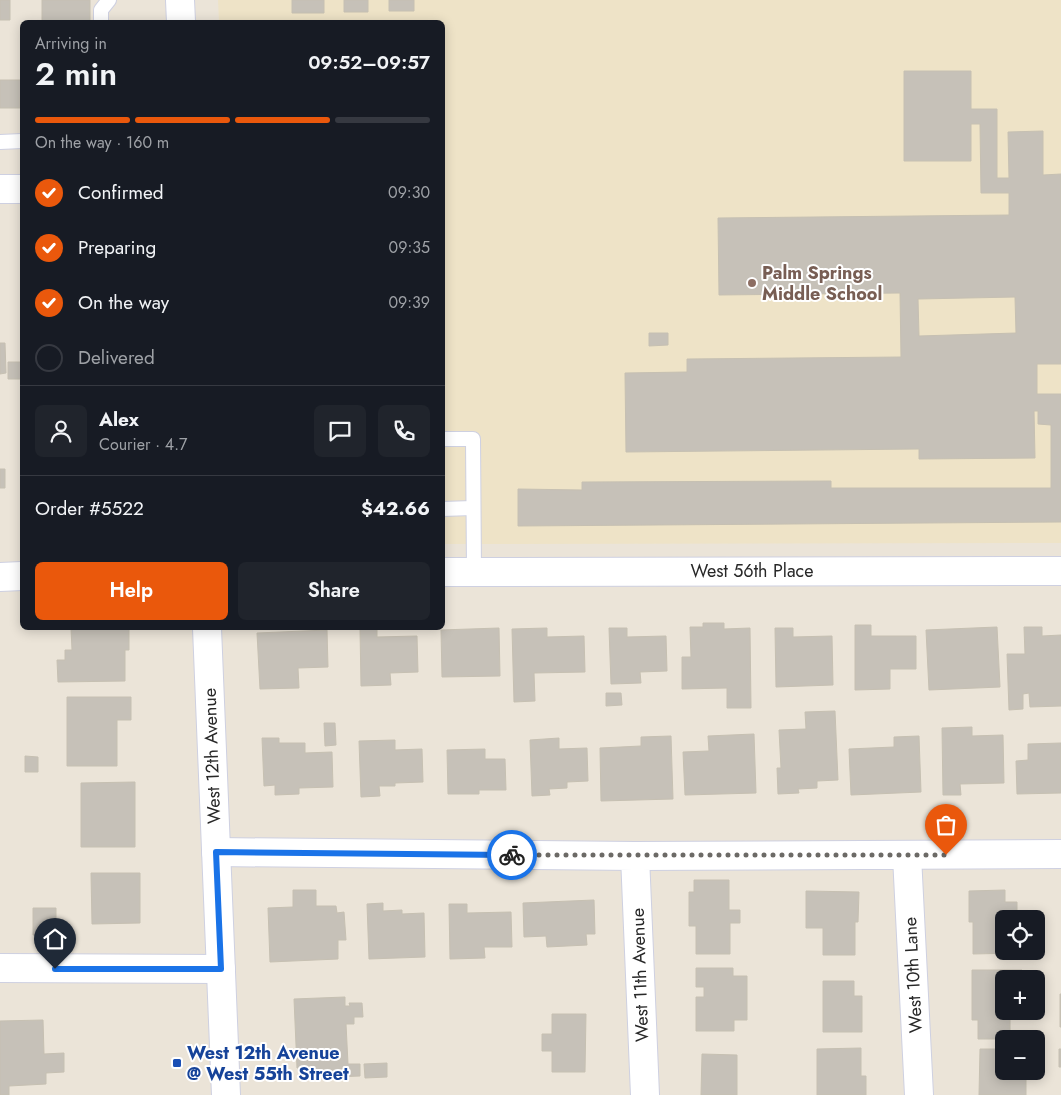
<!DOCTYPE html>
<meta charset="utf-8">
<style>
:root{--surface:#171b24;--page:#20242c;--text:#f1f3f6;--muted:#9ea1a6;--line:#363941;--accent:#ea580c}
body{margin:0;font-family:Jost,sans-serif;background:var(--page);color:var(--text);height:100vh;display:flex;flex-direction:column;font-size:19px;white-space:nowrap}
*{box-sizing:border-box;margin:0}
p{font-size:16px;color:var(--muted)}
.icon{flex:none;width:28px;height:28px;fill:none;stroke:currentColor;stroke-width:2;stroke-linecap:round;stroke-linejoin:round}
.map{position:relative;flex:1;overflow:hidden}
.sheet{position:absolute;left:20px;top:20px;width:425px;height:610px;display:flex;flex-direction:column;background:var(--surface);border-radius:8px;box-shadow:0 2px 12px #0003}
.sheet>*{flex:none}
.controls{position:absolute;left:995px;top:910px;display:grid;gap:10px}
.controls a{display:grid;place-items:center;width:50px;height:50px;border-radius:8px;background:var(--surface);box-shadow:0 2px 12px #0003;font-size:25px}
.pin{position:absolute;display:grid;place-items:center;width:42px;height:42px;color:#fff;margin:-51px -21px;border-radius:50% 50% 50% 0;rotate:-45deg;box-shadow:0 0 5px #0007}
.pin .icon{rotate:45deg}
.courier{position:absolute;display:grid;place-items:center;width:50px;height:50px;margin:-25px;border:4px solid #1a73e8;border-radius:50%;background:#fff;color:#222;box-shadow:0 1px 6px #0007}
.headline em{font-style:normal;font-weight:600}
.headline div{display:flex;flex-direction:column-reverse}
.headline{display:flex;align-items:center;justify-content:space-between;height:85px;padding:0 15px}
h1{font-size:32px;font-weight:600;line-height:38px}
.bar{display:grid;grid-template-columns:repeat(4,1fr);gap:8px 5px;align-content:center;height:60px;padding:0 15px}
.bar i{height:6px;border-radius:4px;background:var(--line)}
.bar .current{background:var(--accent)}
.bar p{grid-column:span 4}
.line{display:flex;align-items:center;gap:12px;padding:0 15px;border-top:1px solid var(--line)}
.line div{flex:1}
.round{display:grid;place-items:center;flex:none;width:52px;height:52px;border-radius:8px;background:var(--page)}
ol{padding:0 15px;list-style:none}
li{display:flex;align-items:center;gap:15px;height:55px}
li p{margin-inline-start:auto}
li .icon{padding:5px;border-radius:50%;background:var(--accent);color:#fff;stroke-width:4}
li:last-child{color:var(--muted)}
li i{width:28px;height:28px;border:2px solid var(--line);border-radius:50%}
.primary-button{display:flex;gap:10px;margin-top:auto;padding:10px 15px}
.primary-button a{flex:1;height:58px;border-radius:8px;background:var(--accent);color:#fff;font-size:20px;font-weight:600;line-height:58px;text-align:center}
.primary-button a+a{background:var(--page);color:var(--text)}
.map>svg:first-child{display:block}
</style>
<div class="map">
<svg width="1061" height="1095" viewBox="0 0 1061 1095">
<rect width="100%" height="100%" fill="#ebe4d8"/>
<path fill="#eee3c7" d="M218,0H1061V543L443,544L442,22H219Z"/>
<path fill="#c6c1b8" stroke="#c6c0b2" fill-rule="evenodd" d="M0,0H10V20H0Z
M42,0H90V22H42Z
M292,0H324V13H292Z
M344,0H368V12H344Z
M389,0H414V11H389Z
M904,71H971V109H997V178H1009L1008,132L1043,131V175L1061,174V364H1037V394H1061V522L518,526V489L582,490V482L831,481V488H1051V425L1038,424V411H1034L1035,458L919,459V449L626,452L625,373L687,372V359L901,357L900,293L719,295L718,218L1009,215V193H981L980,124H971V161H904ZM1015,297L1016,333L919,336L918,299Z
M0,80H22V97H20V108H0Z
M649,333H668V345L649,346Z
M0,343H5L6,373L0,374Z
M8,362H21V379H8Z
M0,469H5V488H0Z
M703,623H724V629L750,628L751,708H727V688L682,689V657H691L690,627H703Z
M855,625H871V636H916V669H890V689L855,690Z
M997,627L1000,687L929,690L926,630Z
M1024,627H1042V636L1061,635V706L1030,707L1029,693L1023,694V709L1009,710L1007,654H1025Z
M71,628H129V650H125V681L58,682L57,660H65V650H72Z
M360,628H377V637L417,636L418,672L390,673L391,685L361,686Z
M499,628L500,676L442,677L441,630Z
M547,628V637L584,636L585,672L534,673L535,701L514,702L512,629Z
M609,628H627V637L666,636L667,671L640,672L641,683L611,684Z
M775,628H793V637L832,636L833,685L776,687Z
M327,630L328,667L298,668L299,688L260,689L257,633Z
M606,693H621L622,705L606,706Z
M67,697H131V720H117V766H67Z
M835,711L838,780L817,781V788L798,789L799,793L778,794L777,768H781L779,730L806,729L805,712Z
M324,723H335L336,745L325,746Z
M972,727V736L1003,735L1004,783L960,784L961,795H943L942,728Z
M754,734L756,793L685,795L683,752L709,751L708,736Z
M671,736L673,799L601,801L600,748L641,746V737Z
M919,736L921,792L851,795L849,749L894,747V737Z
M262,738H279V743H305V753L332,752L333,787L299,788V794L275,795V785L264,786Z
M559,738V749L587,748L588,781L567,782V788L549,789L550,795L532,796L530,740Z
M395,740V750L422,749L423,782L395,783V786H379L380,796L361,797L359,741Z
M1061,743V793L1017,794L1016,761L1028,760V744Z
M485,749V759H505L506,790H479V794H448L447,750Z
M25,756L38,757V772H25Z
M135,782V847H81V783Z
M91,873H140V923L92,924Z
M694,880H729V910H740V923H730V954H696V926H689V892H694Z
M293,890H316V906H336L337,913L344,912L346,940H338V959L270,962L268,908L293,907Z
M1005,890V902H1017V919H1004V951H1018V953L973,954V922H969V891Z
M806,891L859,892L858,922H855V955H823V928H806Z
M594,900L595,934H586L587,945L547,947L546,936L524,937L523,903Z
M383,903V911L402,910V914L424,913L425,957L369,959L367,904Z
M449,904H467V913L511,912L512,947H484L485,958L450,959Z
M33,908H56V935H33Z
M696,968H733V976H747V1020H734V1031H696V997H704V987H696Z
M972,970H1022V979H1004V1011H1010V1039H978V1020H972Z
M823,981H854V996H862V1032H823Z
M1060,994H1061V1027H1060Z
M345,997V1006H350L349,1003H362L363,1017H354V1024H346L348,1064H360V1076L309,1078V1068H297L294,999Z
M552,1014H586L585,1072H552V1051H542V1034H552Z
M43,1020L44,1054L64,1053V1072L46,1073V1084L9,1086V1095H0V1021Z
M861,1048V1076H866V1095H817V1049Z
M980,1049H1004V1071H1026V1095H979Z
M1059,1049H1061V1067H1059Z
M702,1054L737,1055V1095H701Z
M387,1063V1077L365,1078L364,1064Z"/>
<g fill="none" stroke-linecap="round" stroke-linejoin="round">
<g stroke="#ced0e1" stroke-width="16">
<path id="lane" d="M101,22V10L109,0
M0,142L22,141
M442,439H473L474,572
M442,509L473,508"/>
</g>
<g stroke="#ced0e1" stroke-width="30">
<path id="street" d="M0,189H22
M0,577L22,576
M216,852L635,856L1061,854
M635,856L645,1095
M907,856L919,1095
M0,968L221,969"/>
</g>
<g stroke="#ced0e1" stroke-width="30">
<path id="secondary" d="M180,0L181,22
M442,572L1061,571
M207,628L226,1095"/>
</g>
<use href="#lane" stroke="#fff" stroke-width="14"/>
<use href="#street" stroke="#fff" stroke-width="28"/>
<use href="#secondary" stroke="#fff" stroke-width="28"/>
</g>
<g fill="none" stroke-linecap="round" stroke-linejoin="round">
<path stroke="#6c6a66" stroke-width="5" stroke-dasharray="0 9" d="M512,855H946"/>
<path stroke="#1a73e8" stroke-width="6" d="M55,969H221L216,852L512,855"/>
</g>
<circle fill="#8d6e63" stroke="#fff" stroke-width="2" cx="752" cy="283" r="5"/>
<rect fill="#1a4fb4" stroke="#fff" stroke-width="2" x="172" y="1058" width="10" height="10" rx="2.5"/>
<g text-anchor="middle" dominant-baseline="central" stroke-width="4" stroke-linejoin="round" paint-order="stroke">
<g font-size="18" font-weight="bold" fill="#785e54" stroke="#fff" text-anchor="start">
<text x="762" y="273">Palm Springs<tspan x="762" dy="21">Middle School</tspan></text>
</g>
<g font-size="18" fill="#282828" stroke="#fff">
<text x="752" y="571">West 56th Place</text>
<text transform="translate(212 756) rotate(-92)">West 12th Avenue</text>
<text transform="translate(640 975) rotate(-92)">West 11th Avenue</text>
<text transform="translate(913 975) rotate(-93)">West 10th Lane</text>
</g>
<g font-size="18" font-weight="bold" fill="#164399" stroke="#fff" text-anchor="start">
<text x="187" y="1053">West 12th Avenue<tspan x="187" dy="21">@ West 55th Street</tspan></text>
</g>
</g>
</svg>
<div class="controls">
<a><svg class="icon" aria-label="locate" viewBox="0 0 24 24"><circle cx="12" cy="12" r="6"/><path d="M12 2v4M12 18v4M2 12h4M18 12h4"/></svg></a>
<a>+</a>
<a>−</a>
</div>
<div class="pin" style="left:946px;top:855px;background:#ea580c"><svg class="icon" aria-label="bag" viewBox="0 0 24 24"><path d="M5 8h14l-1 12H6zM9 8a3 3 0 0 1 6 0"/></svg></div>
<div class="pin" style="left:55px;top:969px;background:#1f2937"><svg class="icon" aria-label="home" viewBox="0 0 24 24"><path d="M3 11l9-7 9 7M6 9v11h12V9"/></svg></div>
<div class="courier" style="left:512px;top:855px"><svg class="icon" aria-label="bike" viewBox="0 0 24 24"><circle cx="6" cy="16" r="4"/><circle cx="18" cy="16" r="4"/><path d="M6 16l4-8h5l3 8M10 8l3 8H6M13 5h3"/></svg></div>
<section class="sheet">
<div class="headline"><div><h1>2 min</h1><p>Arriving in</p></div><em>09:52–09:57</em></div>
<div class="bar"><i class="current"></i><i class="current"></i><i class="current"></i><i></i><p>On the way · 160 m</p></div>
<ol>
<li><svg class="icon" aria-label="check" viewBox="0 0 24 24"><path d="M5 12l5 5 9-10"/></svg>Confirmed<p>09:30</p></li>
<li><svg class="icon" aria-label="check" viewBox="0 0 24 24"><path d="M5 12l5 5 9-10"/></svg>Preparing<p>09:35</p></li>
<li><svg class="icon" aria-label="check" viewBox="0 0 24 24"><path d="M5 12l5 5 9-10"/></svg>On the way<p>09:39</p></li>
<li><i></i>Delivered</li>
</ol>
<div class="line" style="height:90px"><a class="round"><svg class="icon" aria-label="person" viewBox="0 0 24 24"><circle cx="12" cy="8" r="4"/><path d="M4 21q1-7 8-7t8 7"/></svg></a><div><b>Alex</b><p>Courier · 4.7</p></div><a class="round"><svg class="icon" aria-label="chat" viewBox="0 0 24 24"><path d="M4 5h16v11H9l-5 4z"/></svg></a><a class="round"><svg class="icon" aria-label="phone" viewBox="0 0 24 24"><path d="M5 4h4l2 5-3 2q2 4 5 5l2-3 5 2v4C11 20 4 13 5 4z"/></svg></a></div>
<div class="line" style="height:65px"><div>Order #5522</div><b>$42.66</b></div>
<div class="primary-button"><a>Help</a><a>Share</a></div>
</section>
</div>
